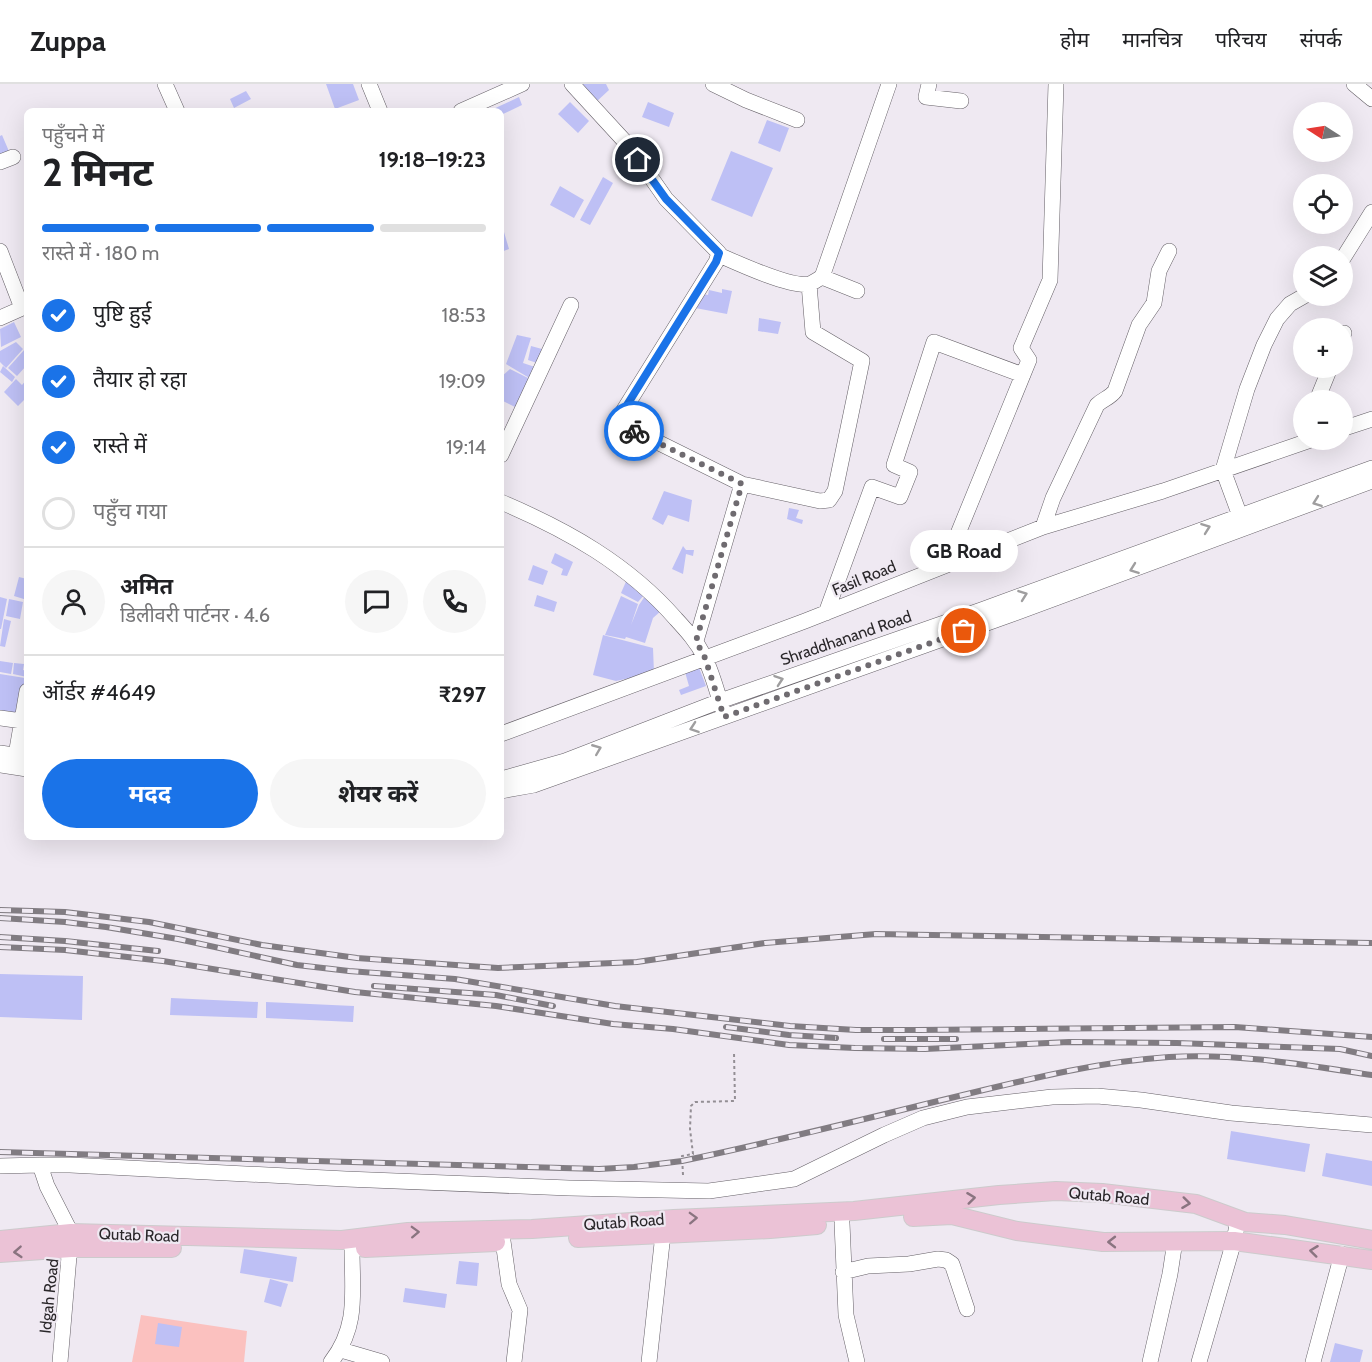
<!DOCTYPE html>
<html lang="hi">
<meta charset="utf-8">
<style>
:root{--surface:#fff;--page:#f6f6f6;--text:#202124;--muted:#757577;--line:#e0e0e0;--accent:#1a73e8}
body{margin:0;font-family:Cabin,"Noto Sans Devanagari",sans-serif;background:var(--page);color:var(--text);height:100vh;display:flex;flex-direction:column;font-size:22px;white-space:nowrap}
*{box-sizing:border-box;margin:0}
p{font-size:20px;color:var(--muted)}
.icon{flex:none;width:33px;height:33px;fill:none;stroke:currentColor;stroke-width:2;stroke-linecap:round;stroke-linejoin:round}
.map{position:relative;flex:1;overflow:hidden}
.sheet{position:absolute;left:24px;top:24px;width:480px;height:732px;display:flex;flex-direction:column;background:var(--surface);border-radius:9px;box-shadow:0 6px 24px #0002}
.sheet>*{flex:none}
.needle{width:39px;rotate:282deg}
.fabs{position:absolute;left:1293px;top:18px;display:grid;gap:12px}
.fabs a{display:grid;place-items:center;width:60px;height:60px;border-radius:50%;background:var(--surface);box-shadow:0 6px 24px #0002;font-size:30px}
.pin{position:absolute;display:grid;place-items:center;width:51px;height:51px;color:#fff;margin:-26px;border:3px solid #fff;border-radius:50%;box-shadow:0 2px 6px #0007}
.courier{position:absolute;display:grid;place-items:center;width:60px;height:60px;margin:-30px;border:4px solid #1a73e8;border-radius:50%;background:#fff;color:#222;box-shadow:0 2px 8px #0007}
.bubble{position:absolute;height:42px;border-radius:21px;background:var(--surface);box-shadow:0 6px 24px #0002;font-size:20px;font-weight:700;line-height:42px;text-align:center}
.summary em{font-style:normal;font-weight:700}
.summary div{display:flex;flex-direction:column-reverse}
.summary{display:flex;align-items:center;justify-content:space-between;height:102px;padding:0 18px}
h1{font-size:39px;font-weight:700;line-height:45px}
.bar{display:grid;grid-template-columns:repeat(4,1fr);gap:9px 6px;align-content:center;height:72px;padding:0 18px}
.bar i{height:8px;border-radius:4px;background:var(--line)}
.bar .on{background:var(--accent)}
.bar p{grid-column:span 4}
.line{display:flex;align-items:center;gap:15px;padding:0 18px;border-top:2px solid var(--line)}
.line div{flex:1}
.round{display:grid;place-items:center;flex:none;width:63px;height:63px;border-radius:32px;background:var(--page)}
ol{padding:0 18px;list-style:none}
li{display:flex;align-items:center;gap:18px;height:66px}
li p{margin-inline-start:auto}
li .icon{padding:6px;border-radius:50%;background:var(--accent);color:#fff;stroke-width:4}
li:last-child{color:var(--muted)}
li i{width:33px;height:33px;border:3px solid var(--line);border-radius:50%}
.action{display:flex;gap:12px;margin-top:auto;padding:12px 18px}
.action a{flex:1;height:69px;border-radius:36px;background:var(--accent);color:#fff;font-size:24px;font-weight:700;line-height:69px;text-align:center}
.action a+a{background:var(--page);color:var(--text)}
header{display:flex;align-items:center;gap:36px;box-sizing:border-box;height:84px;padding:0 30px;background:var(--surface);border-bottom:2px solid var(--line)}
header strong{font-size:28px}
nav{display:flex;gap:33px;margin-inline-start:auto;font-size:21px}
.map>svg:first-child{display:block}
</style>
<header>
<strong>Zuppa</strong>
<nav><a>होम</a><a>मानचित्र</a><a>परिचय</a><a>संपर्क</a></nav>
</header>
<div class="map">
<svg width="1372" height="1278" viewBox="0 0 1372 1278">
<rect width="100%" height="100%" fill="#efe9f2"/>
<path fill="#fbc1bf" d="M141,1231L247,1247L244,1278H132Z"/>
<path fill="#bec0f5" d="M326,0H353L359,16L335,25Z
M581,0H606L609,6L595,19Z
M246,7L251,15L234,24L230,15Z
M519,13L522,21L501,31V27H489Z
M570,18L589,37L578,49L558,30Z
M648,18L674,29L669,43L642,33Z
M767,36L789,44L780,68L758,59Z
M2,51L11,72L0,76V52Z
M731,67L773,84L752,133L711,116Z
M603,93L613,99L590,141L580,136Z
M560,102L584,116L574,134L550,121Z
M504,148L509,165L501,168V149Z
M722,205L732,207L727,230L690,223L698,209L708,211L709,206L722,209Z
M759,234L781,238L778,250L758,247Z
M14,238L21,253L1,263L0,245Z
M517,251L531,254L523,279L535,283L531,295L506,280Z
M16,258L23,265L6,284L0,278V267Z
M531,262L542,265L537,279L528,276Z
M25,265L27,266V281L17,292L8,284Z
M3,282L15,293L12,298L0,288Z
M510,285L530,295L517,324L501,316V293Z
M16,295L22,301L27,295V319L24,316L18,322L4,308Z
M664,407L692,416L689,438L668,431L663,441L652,435Z
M789,424L799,426L796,434L803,436L802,440L787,435Z
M683,462L686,466H694L693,472L686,470L683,490L672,485Z
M555,469L573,478L567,492L561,491L563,485L551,479Z
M533,481L548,487L543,501L528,496Z
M19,493L27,495V516L14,512Z
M628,493L645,510L638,518L621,509Z
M647,509L662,526L653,534L645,559L626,553L625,555L605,551L621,512L638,520L631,541L639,521Z
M537,511L557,518L554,528L534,522Z
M0,513L7,515L1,545H0Z
M9,515L23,518L20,535L6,532Z
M4,535L11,537L5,563L0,562Z
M603,551L653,564L654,589L616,597L593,591Z
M0,577L13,579L11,590L0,588Z
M14,579L24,580L23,586L27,587V593L13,590Z
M698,581L706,602L681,611L679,606L689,602L685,588Z
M0,590L25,594L19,632L0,629Z
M0,890L83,892L82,936L0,933Z
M171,914L258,918L257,934L170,931Z
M266,918L354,922L353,938L266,934Z
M1231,1047L1310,1060L1305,1088L1227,1075Z
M1326,1069L1372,1077V1102L1322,1092Z
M244,1165L297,1173L293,1198L240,1189Z
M459,1177L479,1179L477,1202L456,1200Z
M270,1195L288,1200L281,1223L264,1218Z
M405,1204L447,1210L445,1224L403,1218Z
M158,1239L182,1243L179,1263L155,1260Z
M1335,1259L1363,1266L1360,1278H1330Z"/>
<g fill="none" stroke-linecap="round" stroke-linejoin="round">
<g stroke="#656067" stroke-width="16">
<path id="minor" d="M165,0L177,27
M369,0L380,27
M572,0L629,62L666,115L719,169L716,178L622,329L621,337L623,341L742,400L820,417L829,416L835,407L862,277L813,248L809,200
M713,0L746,16L797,36
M929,0L926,13L961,17
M1354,0L1372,15
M461,27L522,0
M0,78L13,73
M0,167L22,224
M719,171C737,179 791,204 809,200C813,199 818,195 822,193L889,0
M1342,176L1372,128
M822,193L857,207
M0,234L27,222
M1342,253L1344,249
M1317,316L1330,284
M1342,345L1372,335
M501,371L571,221
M501,418C567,446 628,480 676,535C687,547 697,558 704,572C712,588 717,607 722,624
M1240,432L1223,386L1247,305L1264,261L1277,235L1290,220L1304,212
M1043,443L1053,414L1097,321C1103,315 1110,314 1115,307L1139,241L1154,219L1159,187L1169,167
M961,475L957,465V452L1029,276L1021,264L1050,196L1056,0
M826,529L872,403L900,413L910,388L894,381L934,258L1023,291
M696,557L742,400
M0,634L22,637
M501,650L805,537L1043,443L1163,407L1311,356
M0,669L27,673
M16,671L27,607
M0,681L27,685
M501,695L565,677L720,617L981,526L1372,384
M501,707L534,701L1007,532L1372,397
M0,1082L40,1081
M842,1139L846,1231L857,1278
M503,1157L509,1200L520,1226L514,1278
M843,1188L868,1182L909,1180L938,1175L946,1176L952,1180L967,1225
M341,1266L382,1278
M60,1278L71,1149L47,1102L40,1081H70L346,1095L569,1104L709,1107L794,1095L884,1051L923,1034L967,1023L1052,1013L1097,1012L1141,1016L1231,1029L1372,1041
M331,1278C359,1242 352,1208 352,1164
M649,1278L664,1141
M1150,1278L1170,1190L1175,1157
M1199,1278L1234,1157L1238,1135
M1313,1278L1342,1170"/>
</g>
<g stroke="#cccbcc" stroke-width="20">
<path id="major" d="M913,1133L952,1131L1017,1147L1103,1158L1234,1157L1372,1176
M578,1154L770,1145L817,1141
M0,1156L71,1149L342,1156L408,1148L532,1145L674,1135L854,1127L999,1111L1056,1107L1102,1109L1196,1120L1245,1138L1285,1141L1372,1156
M365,1164L496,1158
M0,1169L71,1164H172"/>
</g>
<path stroke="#938e94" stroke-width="2" stroke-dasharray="3 3" stroke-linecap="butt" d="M683,1091L682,1072L693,1070L690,1045L691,1022L695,1018L735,1017L734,969"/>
<use href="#minor" stroke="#fff" stroke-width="15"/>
<use href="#major" stroke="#ebc2d6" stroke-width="18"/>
<g stroke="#817c82" stroke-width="6">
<path id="rail" d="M0,826L65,828L149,838L262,861L357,874L498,884L637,878L765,859L876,850L1372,859
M0,834L65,838L106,843L178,855L297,881L349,887L455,895L615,922L790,942L856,946H918L1235,943L1372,953
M0,853L65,857L158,867
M0,863L65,866L163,877L355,908L496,922L613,940L673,945L789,961L855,964L925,965L1069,958L1177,959L1340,965L1372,972
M374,902L496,911L553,922
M726,943L789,951L836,954
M884,955H956
M0,1068L599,1085L634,1083L682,1077C768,1059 853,1038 938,1017C1014,999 1091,978 1169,973C1238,969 1305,981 1372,991"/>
</g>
<use href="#rail" stroke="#efe9f2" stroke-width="4" stroke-dasharray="11" stroke-linecap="butt"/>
</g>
<defs><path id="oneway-chevron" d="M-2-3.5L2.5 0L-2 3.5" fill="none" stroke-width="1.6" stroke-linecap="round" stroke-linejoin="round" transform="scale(1.5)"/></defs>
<g stroke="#9f9e9f">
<use href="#oneway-chevron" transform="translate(1317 418) rotate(160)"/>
<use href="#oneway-chevron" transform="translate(1206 444) rotate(-20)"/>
<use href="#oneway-chevron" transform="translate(1134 485) rotate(160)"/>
<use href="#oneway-chevron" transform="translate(1023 511) rotate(-20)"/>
<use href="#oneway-chevron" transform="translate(779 596) rotate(-19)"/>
<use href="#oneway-chevron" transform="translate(694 644) rotate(161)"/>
<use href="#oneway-chevron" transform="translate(597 665) rotate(-22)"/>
</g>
<g stroke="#8a7480">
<use href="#oneway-chevron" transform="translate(971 1114) rotate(-7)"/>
<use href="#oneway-chevron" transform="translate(1186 1119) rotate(7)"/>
<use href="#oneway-chevron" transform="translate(693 1134) rotate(-2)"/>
<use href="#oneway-chevron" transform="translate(415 1148) rotate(-2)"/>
<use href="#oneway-chevron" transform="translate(1112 1158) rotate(180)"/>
<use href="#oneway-chevron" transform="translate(1314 1167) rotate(-173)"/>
<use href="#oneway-chevron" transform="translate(18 1168) rotate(176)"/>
</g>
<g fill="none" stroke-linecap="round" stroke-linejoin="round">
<path stroke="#6f6b70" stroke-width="6" stroke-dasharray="0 10.8" d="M634,347L742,400L696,557L705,574L724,633L964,547"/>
<path stroke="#1a73e8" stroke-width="8" d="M634,347C626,343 618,339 622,329L716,178L719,169L666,115L638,76"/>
</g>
<g text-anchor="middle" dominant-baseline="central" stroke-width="4.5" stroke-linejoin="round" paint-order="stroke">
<g font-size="16" fill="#2a272a" stroke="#efe9f2">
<text transform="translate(864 494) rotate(-22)">Fasil Road</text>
<text transform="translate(846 554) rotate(-19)">Shraddhanand Road</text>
<text transform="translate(1109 1112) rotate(5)">Qutab Road</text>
<text transform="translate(624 1138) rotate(-4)">Qutab Road</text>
<text transform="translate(139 1151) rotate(2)">Qutab Road</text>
<text transform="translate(49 1212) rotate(-84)">Idgah Road</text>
</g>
</g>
</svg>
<div class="fabs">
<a><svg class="needle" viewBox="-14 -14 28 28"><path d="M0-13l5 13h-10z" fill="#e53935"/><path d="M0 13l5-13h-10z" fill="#757577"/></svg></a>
<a><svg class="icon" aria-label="locate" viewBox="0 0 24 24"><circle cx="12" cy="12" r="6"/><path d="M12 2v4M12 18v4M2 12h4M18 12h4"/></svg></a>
<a><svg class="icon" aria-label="layers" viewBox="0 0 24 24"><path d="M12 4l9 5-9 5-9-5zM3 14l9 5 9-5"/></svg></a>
<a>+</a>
<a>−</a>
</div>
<div class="pin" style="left:964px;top:547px;background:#ea580c"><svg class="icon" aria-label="bag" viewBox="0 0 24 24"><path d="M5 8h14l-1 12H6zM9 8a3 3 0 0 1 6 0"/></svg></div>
<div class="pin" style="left:638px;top:76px;background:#1f2937"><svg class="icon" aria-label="home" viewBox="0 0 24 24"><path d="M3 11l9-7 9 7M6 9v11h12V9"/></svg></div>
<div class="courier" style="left:634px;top:347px"><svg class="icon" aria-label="bike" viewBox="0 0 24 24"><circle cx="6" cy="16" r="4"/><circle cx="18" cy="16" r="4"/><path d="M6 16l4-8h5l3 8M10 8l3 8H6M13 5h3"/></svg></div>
<div class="bubble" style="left:910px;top:446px;width:108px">GB Road</div>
<section class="sheet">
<div class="summary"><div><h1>2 मिनट</h1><p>पहुँचने में</p></div><em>19:18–19:23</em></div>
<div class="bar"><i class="on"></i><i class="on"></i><i class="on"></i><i></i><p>रास्ते में · 180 m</p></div>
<ol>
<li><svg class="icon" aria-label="check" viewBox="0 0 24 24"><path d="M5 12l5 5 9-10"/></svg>पुष्टि हुई<p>18:53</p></li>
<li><svg class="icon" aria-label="check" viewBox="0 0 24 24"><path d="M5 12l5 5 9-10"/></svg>तैयार हो रहा<p>19:09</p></li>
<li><svg class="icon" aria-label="check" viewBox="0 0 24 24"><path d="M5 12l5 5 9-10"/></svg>रास्ते में<p>19:14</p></li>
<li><i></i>पहुँच गया</li>
</ol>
<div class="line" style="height:108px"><a class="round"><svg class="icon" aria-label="person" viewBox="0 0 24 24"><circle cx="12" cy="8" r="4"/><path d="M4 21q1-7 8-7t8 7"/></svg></a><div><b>अमित</b><p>डिलीवरी पार्टनर · 4.6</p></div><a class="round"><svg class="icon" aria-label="chat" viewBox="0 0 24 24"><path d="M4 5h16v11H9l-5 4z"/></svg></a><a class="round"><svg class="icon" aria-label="phone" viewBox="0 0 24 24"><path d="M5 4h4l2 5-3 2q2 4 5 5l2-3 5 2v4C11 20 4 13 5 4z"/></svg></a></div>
<div class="line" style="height:78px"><div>ऑर्डर #4649</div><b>₹297</b></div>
<div class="action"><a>मदद</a><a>शेयर करें</a></div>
</section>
</div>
